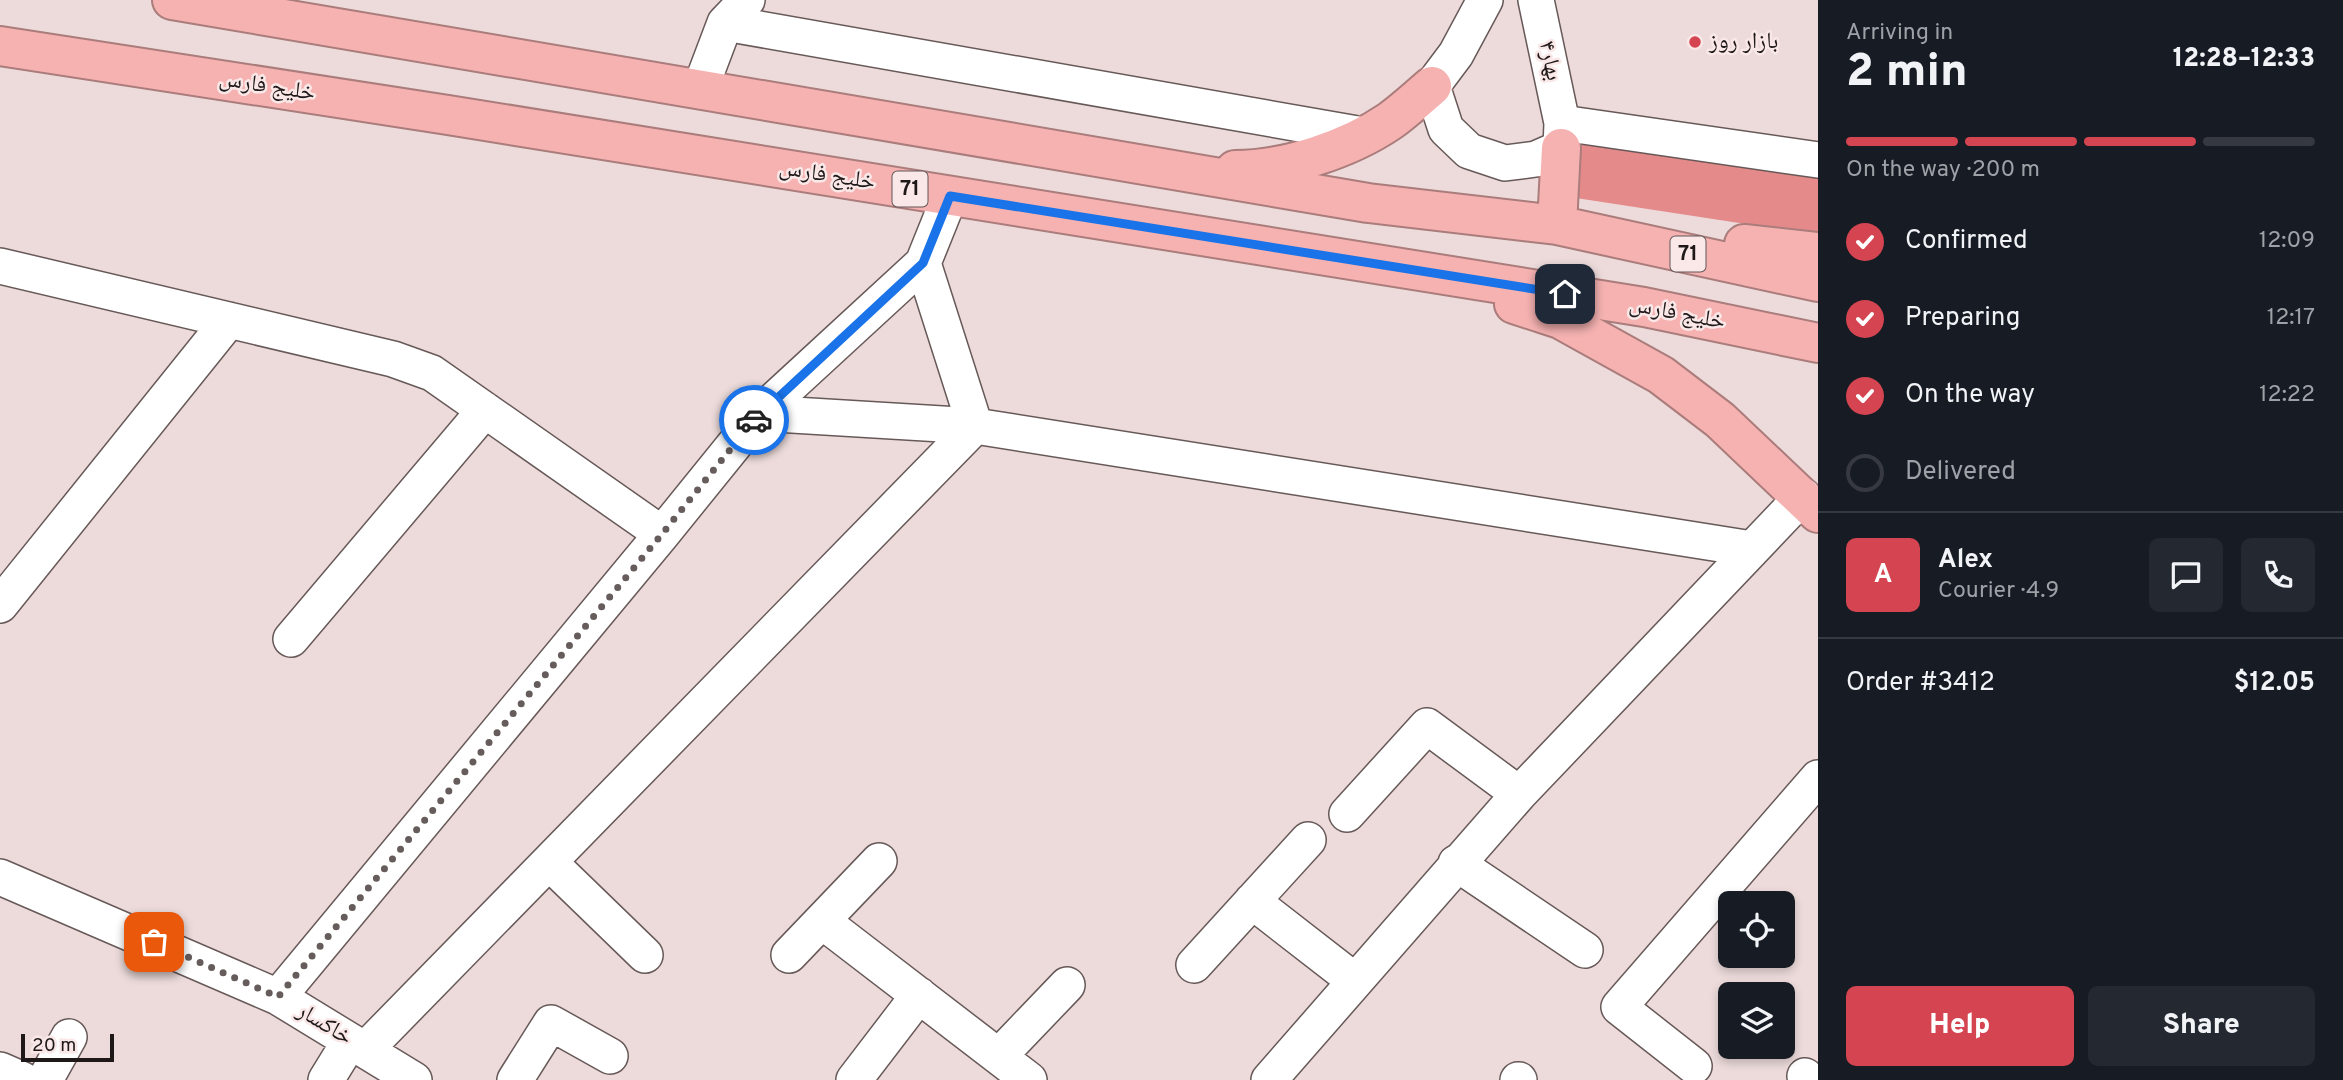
<!DOCTYPE html>
<meta charset="utf-8">
<style>
:root{--surface:#171b24;--page:#242831;--text:#f1f3f6;--muted:#9ea1a6;--line:#363941;--accent:#d54551}
body{margin:0;font-family:Overpass,"Noto Naskh Arabic",sans-serif;background:var(--page);color:var(--text);height:100vh;display:flex;flex-direction:column;font-size:26px;white-space:nowrap}
*{box-sizing:border-box;margin:0}
p{font-size:23px;color:var(--muted)}
.icon{flex:none;width:38px;height:38px;fill:none;stroke:currentColor;stroke-width:2;stroke-linecap:round;stroke-linejoin:round}
.map{position:relative;flex:1;overflow:hidden}
.drawer{display:flex;flex-direction:column;background:var(--surface);width:525px}
.drawer>*{flex:none}
.buttons{position:absolute;left:1718px;top:891px;display:grid;gap:14px}
.buttons a{display:grid;place-items:center;width:77px;height:77px;border-radius:10px;background:var(--surface);box-shadow:0 4px 10px #0003;font-size:35px}
.scale{position:absolute;left:21px;bottom:18px;width:93px;box-sizing:border-box;padding-left:7px;border:4px solid #1e1818;border-top:0;font-size:19px;line-height:24px;white-space:nowrap;color:#1e1818;-webkit-text-stroke:5px #f9e8e7;paint-order:stroke}
.pin{position:absolute;display:grid;place-items:center;width:60px;height:60px;color:#fff;margin:-30px;border-radius:14px;box-shadow:0 4px 10px #0006}
.courier{position:absolute;display:grid;place-items:center;width:70px;height:70px;margin:-35px;border:5px solid #1a73e8;border-radius:50%;background:#fff;color:#222;box-shadow:0 2px 9px #0007}
.summary em{font-style:normal;font-weight:800}
.summary div{display:flex;flex-direction:column-reverse}
.summary{display:flex;align-items:center;justify-content:space-between;height:119px;padding:0 28px}
h1{font-size:46px;font-weight:800;line-height:52px}
.bar{display:grid;grid-template-columns:repeat(4,1fr);gap:10px 7px;align-content:center;height:84px;padding:0 28px}
.bar i{height:9px;border-radius:5px;background:var(--line)}
.bar .current{background:var(--accent)}
.bar p{grid-column:span 4}
.line{display:flex;align-items:center;gap:18px;padding:0 28px;border-top:2px solid var(--line)}
.line div{flex:1}
.round{display:grid;place-items:center;flex:none;width:74px;height:74px;border-radius:10px;background:var(--page)}
ol{padding:0 28px;list-style:none}
li{display:flex;align-items:center;gap:21px;height:77px}
li p{margin-inline-start:auto}
li .icon{padding:7px;border-radius:50%;background:var(--accent);color:#fff;stroke-width:4}
li:last-child{color:var(--muted)}
li i{width:38px;height:38px;border:4px solid var(--line);border-radius:50%}
.primary-button{display:flex;gap:14px;margin-top:auto;padding:14px 28px}
.primary-button a{flex:1;height:80px;border-radius:10px;background:var(--accent);color:#fff;font-size:28px;font-weight:800;line-height:80px;text-align:center}
.primary-button a+a{background:var(--page);color:var(--text)}
main{display:flex;flex:1;min-height:0}
.map>svg:first-child{display:block}
</style>
<main>
<div class="map">
<svg width="1818" height="1080" viewBox="0 0 1818 1080">
<rect width="100%" height="100%" fill="#ecdbda"/>
<path fill="#e58a8a" d="M1579,135L1818,170V235L1576,198Z"/>
<g fill="none" stroke-linecap="round" stroke-linejoin="round">
<g stroke="#675958" stroke-width="38">
<path id="minor" d="M1485,0L1456,54L1432,86L1446,129L1469,151L1505,163L1536,159L1561,148L1562,123L1536,0
M725,23L1363,135
M700,89L725,23L747,0
M1562,123L1818,160
M0,266L393,359L432,373L662,534
M760,413L975,426L1752,549
M0,605L229,320
M291,639L485,410
M1347,814L1427,726L1519,794
M549,862L645,955
M1456,863L1585,950
M0,877L278,997L414,1080
M1252,901L1355,981
M822,921L1029,1080
M789,955L879,861
M1194,965L1308,840
M278,997L662,534L760,413L923,263L950,196
M365,1050L975,426L923,263
M999,1056L1067,985
M1694,1066L1619,1007L1818,778
M0,1070L23,1080
M1805,1076L1810,1080
M45,1080L69,1037
M326,1080L350,1041
M515,1080L551,1023L610,1056
M854,1080L919,995
M1269,1080L1519,794L1803,496
M1518,1080H1519"/>
</g>
<g stroke="#aa7c7b" stroke-width="42">
<path id="highway" d="M172,0L1368,203L1557,225L1818,282
M0,46L448,115L1644,307L1818,343
M1235,170C1285,170 1349,149 1390,121C1404,111 1418,98 1432,86
M1557,225L1561,148
M1744,244L1818,252
M1514,304L1560,319L1661,375L1720,420L1818,513"/>
</g>
<use href="#minor" stroke="#fff" stroke-width="35"/>
<use href="#highway" stroke="#f5b2b1" stroke-width="38"/>
</g>
<g fill="none" stroke-linecap="round" stroke-linejoin="round">
<path stroke="#665c5c" stroke-width="7" stroke-dasharray="0 12.6" d="M154,942L278,997L662,534L754,420"/>
<path stroke="#1a73e8" stroke-width="9" d="M754,420L923,263L950,196L1565,294"/>
</g>
<circle fill="#d54551" stroke="#f9e8e7" stroke-width="2.5" cx="1695" cy="42" r="7"/>
<g text-anchor="middle" dominant-baseline="central" stroke-width="5" stroke-linejoin="round" paint-order="stroke">
<g fill="#f9e8e7" stroke="#605656" stroke-width="2">
<rect x="892.5" y="171.5" width="35" height="35" rx="5"/>
<rect x="1670.5" y="236.5" width="35" height="35" rx="5"/>
</g>
<g font-size="21" font-weight="bold" fill="#1e1818">
<text x="910" y="189">71</text>
<text x="1688" y="254">71</text>
</g>
<g font-size="23" fill="#1e1818" stroke="#f9e8e7" text-anchor="start">
<text x="1709" y="42">بازار روز</text>
</g>
<g font-size="23" fill="#1e1818" stroke="#f9e8e7">
<text transform="translate(1549 61) rotate(78)">بهار۴</text>
<text transform="translate(267 87) rotate(9)">خلیج فارس</text>
<text transform="translate(827 176) rotate(9)">خلیج فارس</text>
<text transform="translate(1677 314) rotate(11)">خلیج فارس</text>
<text transform="translate(324 1025) rotate(31)">خاکسار</text>
</g>
</g>
</svg>
<div class="buttons">
<a><svg class="icon" aria-label="locate" viewBox="0 0 24 24"><circle cx="12" cy="12" r="6"/><path d="M12 2v4M12 18v4M2 12h4M18 12h4"/></svg></a>
<a><svg class="icon" aria-label="layers" viewBox="0 0 24 24"><path d="M12 4l9 5-9 5-9-5zM3 14l9 5 9-5"/></svg></a>
</div>
<div class="scale">20 m</div>
<div class="pin" style="left:154px;top:942px;background:#ea580c"><svg class="icon" aria-label="bag" viewBox="0 0 24 24"><path d="M5 8h14l-1 12H6zM9 8a3 3 0 0 1 6 0"/></svg></div>
<div class="pin" style="left:1565px;top:294px;background:#1f2937"><svg class="icon" aria-label="home" viewBox="0 0 24 24"><path d="M3 11l9-7 9 7M6 9v11h12V9"/></svg></div>
<div class="courier" style="left:754px;top:420px"><svg class="icon" aria-label="car" viewBox="0 0 24 24"><path d="M5 17H2v-5l4-1 3-4h7l3 4 3 1v5h-3M9 17h6M6 11h13"/><circle cx="7" cy="17" r="2"/><circle cx="17" cy="17" r="2"/></svg></div>
</div>
<section class="drawer">
<div class="summary"><div><h1>2 min</h1><p>Arriving in</p></div><em>12:28–12:33</em></div>
<div class="bar"><i class="current"></i><i class="current"></i><i class="current"></i><i></i><p>On the way · 200 m</p></div>
<ol>
<li><svg class="icon" aria-label="check" viewBox="0 0 24 24"><path d="M5 12l5 5 9-10"/></svg>Confirmed<p>12:09</p></li>
<li><svg class="icon" aria-label="check" viewBox="0 0 24 24"><path d="M5 12l5 5 9-10"/></svg>Preparing<p>12:17</p></li>
<li><svg class="icon" aria-label="check" viewBox="0 0 24 24"><path d="M5 12l5 5 9-10"/></svg>On the way<p>12:22</p></li>
<li><i></i>Delivered</li>
</ol>
<div class="line" style="height:126px"><b class="round" style="background:var(--accent);color:#fff">A</b><div><b>Alex</b><p>Courier · 4.9</p></div><a class="round"><svg class="icon" aria-label="chat" viewBox="0 0 24 24"><path d="M4 5h16v11H9l-5 4z"/></svg></a><a class="round"><svg class="icon" aria-label="phone" viewBox="0 0 24 24"><path d="M5 4h4l2 5-3 2q2 4 5 5l2-3 5 2v4C11 20 4 13 5 4z"/></svg></a></div>
<div class="line" style="height:91px"><div>Order #3412</div><b>$12.05</b></div>
<div class="primary-button"><a>Help</a><a>Share</a></div>
</section>
</main>
